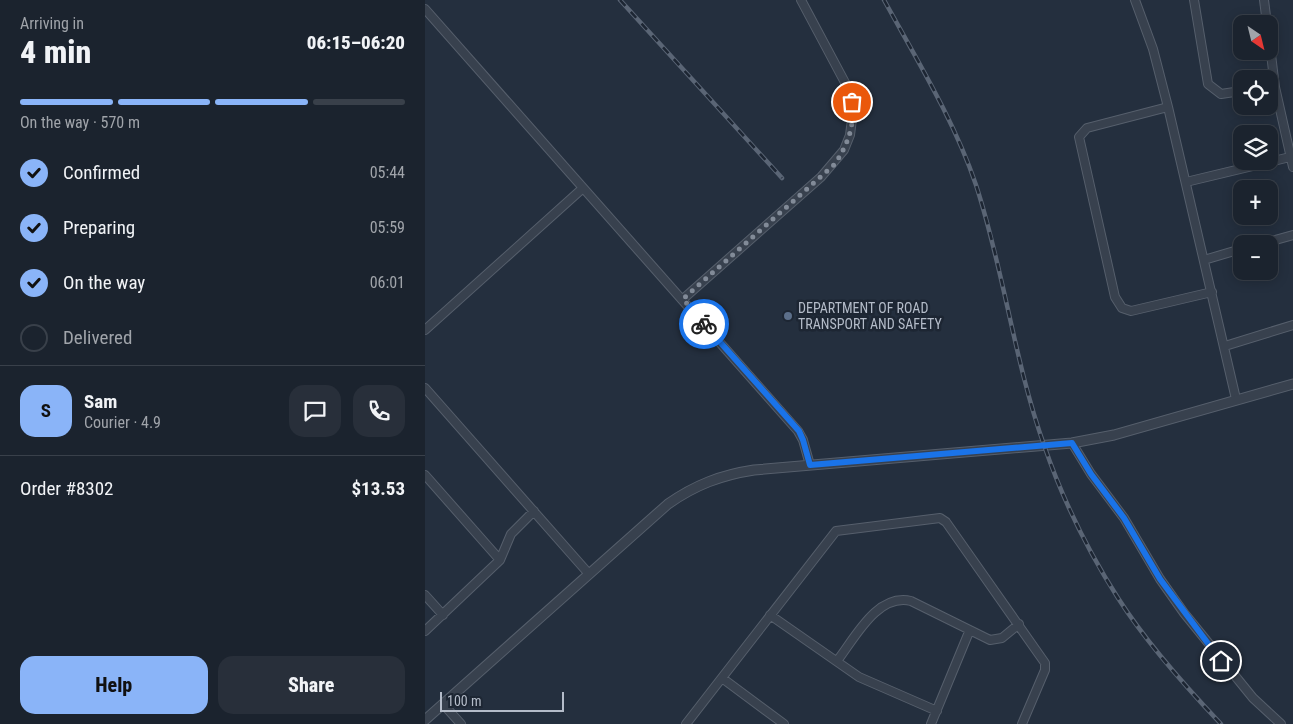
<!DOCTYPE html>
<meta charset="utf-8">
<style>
:root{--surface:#1b232e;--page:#282f3a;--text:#f1f3f6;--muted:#a0a4aa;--line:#39404a;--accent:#8ab4f8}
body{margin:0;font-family:"Roboto Condensed",sans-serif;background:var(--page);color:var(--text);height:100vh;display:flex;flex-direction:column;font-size:19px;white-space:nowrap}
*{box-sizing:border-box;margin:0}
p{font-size:16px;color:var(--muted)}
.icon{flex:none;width:28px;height:28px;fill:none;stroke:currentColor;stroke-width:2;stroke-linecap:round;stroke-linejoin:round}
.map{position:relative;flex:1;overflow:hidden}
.drawer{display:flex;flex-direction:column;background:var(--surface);width:425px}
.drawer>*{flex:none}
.needle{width:32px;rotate:145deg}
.fabs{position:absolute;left:808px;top:15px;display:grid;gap:10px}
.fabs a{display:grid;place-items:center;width:45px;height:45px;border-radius:10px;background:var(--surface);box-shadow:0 2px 12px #0003,0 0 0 1px var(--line);font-size:25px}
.scale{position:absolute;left:15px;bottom:12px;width:124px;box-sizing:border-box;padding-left:5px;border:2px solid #b4bcc9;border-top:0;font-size:14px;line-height:18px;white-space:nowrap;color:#b4bcc9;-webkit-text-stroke:4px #1d2633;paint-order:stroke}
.pin{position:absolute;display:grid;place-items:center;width:42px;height:42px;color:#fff;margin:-21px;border:2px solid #fff;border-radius:50%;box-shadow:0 1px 5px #0007}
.courier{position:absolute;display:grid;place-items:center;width:50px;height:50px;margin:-25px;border:4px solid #1a73e8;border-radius:50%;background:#fff;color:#222;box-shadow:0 1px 6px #0007}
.summary em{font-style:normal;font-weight:800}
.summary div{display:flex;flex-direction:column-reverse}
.summary{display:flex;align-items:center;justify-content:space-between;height:85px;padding:0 20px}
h1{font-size:32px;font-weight:800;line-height:38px}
.bar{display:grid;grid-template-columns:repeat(4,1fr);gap:8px 5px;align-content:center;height:60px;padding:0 20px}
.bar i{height:6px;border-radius:4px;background:var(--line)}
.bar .on{background:var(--accent)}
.bar p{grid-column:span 4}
.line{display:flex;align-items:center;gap:12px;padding:0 20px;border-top:1px solid var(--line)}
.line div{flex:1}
.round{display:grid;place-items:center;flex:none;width:52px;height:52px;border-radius:15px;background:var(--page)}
ol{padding:0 20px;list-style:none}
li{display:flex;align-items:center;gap:15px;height:55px}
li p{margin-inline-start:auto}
li .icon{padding:5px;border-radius:50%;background:var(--accent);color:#111;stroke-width:4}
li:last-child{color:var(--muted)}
li i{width:28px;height:28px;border:2px solid var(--line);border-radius:50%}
.primary-button{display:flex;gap:10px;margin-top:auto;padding:10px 20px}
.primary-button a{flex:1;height:58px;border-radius:15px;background:var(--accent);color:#111;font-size:20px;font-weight:800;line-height:58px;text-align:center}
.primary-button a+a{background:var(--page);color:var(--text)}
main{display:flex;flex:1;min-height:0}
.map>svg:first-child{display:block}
</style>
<main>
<section class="drawer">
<div class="summary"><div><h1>4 min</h1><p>Arriving in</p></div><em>06:15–06:20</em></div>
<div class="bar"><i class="on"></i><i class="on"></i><i class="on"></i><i></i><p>On the way · 570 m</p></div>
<ol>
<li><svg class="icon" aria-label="check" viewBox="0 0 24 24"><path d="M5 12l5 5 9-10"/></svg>Confirmed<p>05:44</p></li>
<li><svg class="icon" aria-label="check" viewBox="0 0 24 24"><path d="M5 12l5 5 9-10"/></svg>Preparing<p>05:59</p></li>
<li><svg class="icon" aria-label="check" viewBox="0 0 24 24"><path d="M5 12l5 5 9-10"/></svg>On the way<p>06:01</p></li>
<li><i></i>Delivered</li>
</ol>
<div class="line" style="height:90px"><b class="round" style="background:var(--accent);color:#111">S</b><div><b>Sam</b><p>Courier · 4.9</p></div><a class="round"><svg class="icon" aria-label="chat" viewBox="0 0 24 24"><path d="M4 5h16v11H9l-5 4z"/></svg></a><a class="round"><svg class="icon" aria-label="phone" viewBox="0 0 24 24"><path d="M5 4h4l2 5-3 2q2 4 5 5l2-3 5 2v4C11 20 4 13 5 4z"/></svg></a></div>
<div class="line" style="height:65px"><div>Order #8302</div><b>$13.53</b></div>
<div class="primary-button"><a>Help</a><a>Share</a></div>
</section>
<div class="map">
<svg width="868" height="724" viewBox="0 0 868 724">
<rect width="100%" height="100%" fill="#242f3e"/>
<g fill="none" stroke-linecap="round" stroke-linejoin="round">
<g stroke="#565f6c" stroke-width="10">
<path id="minor" d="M710,0L728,49L743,107L811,399
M769,0L783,84L796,94L816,91
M839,0L842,24
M0,9L373,431L378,440L385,465
M844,38L850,87L868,167
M743,107L662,128L654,137L690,297L697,308L706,311L787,292
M761,182L865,157
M836,244L868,235
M779,260L816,249
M258,299L396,177L419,150L425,135L428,111L424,90L376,0
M0,330L158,188
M800,346L868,325
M0,388L164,574
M647,443L666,474L699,518L735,579L759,613L828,698L856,724
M0,475L75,560L0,631
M75,560L86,534L109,511
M0,595L18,615
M345,615L434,677L512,711
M412,661C430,638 452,593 486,601L565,640L577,638L594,624
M297,678L359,724
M18,704L36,724
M261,724L411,531L515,518L521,522L620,663V670L597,724
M506,724L544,632"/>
</g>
<g stroke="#565f6c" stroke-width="11">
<path id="tertiary" d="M0,720L243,504C270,485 296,475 329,470L647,443L689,435L868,384"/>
</g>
<use href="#minor" stroke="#38414e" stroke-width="8"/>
<use href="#tertiary" stroke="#38414e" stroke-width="9"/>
<g stroke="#5a6575" stroke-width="4.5">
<path id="rail" d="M195,0L357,178
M459,0C492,60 529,120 551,185C579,271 589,360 619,445C637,498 663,551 693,598C721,642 760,686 796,724"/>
</g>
<use href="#rail" stroke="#1d2633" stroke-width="2.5" stroke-dasharray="8" stroke-linecap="butt"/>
</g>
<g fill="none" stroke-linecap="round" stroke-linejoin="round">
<path stroke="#828b98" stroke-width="5" stroke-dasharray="0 9" d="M279,324L258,299L410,164C423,144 430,125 427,102"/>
<path stroke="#1a73e8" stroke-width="6" d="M279,324L374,431L378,440L385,465L647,443L666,474L699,518L735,579L796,661"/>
</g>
<circle fill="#5c6f8a" stroke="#1d2633" stroke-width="2" cx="363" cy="316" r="5"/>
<g text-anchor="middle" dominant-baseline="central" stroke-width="5" stroke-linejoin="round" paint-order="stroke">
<g font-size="14" fill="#b4bcc9" stroke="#1d2633" text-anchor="start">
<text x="373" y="308">DEPARTMENT OF ROAD<tspan x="373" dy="16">TRANSPORT AND SAFETY</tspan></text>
</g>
</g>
</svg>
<div class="fabs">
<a><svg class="needle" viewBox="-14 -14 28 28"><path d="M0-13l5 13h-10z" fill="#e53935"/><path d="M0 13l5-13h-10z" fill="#a0a4aa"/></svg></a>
<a><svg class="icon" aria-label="locate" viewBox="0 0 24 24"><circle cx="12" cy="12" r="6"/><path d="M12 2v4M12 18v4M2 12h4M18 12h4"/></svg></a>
<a><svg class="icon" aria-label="layers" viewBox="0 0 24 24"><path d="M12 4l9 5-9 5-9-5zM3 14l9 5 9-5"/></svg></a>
<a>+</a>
<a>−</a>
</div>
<div class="scale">100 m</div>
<div class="pin" style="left:427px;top:102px;background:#ea580c"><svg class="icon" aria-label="bag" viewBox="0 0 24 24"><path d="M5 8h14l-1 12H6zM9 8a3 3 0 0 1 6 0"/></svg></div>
<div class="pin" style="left:796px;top:661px;background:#1f2937"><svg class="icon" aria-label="home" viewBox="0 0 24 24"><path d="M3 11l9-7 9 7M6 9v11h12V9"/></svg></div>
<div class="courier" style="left:279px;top:324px"><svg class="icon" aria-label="bike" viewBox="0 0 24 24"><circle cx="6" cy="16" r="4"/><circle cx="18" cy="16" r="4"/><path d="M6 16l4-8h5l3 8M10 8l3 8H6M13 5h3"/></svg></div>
</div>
</main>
